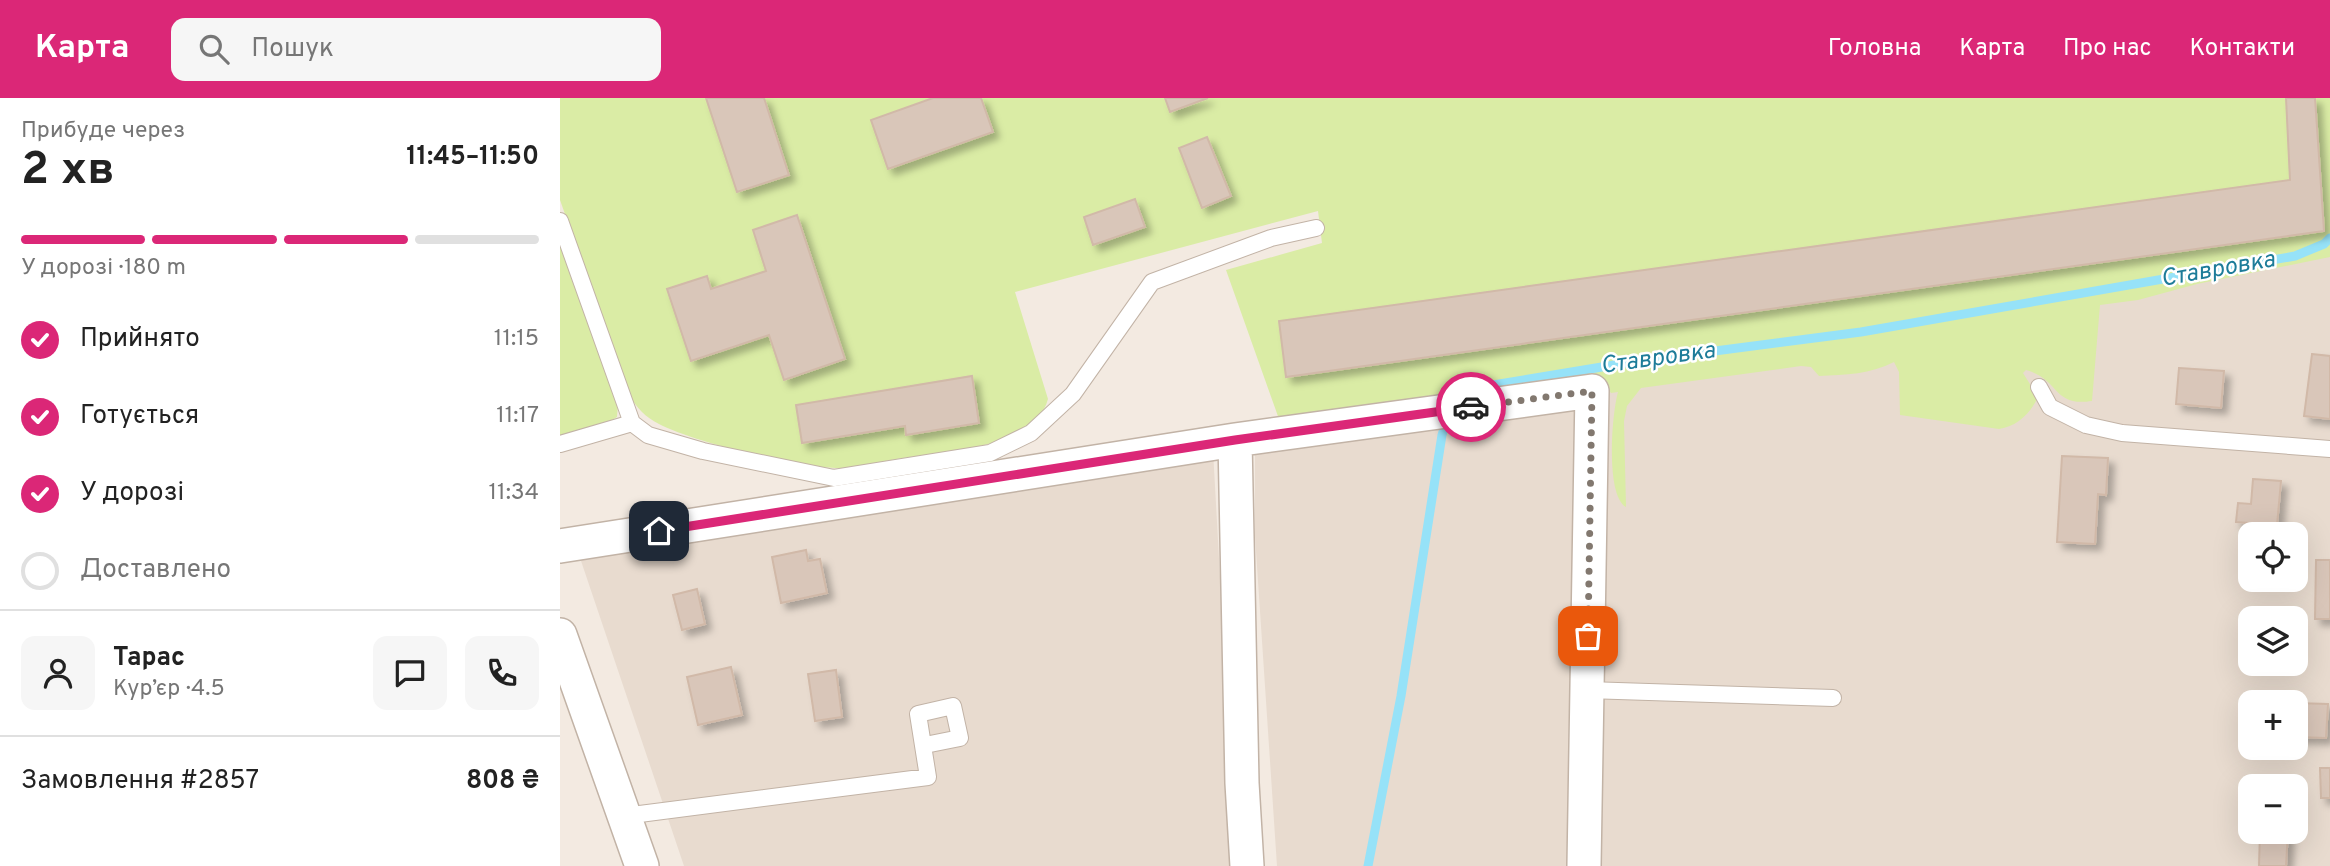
<!DOCTYPE html>
<html lang="uk">
<meta charset="utf-8">
<style>
:root{--surface:#fff;--page:#f6f6f6;--text:#222;--muted:#767676;--line:#e0e0e0;--accent:#db2777}
body{margin:0;font-family:Overpass,sans-serif;background:var(--page);color:var(--text);height:100vh;display:flex;flex-direction:column;font-size:26px;white-space:nowrap}
*{box-sizing:border-box;margin:0}
p{font-size:23px;color:var(--muted)}
.icon{flex:none;width:38px;height:38px;fill:none;stroke:currentColor;stroke-width:2;stroke-linecap:round;stroke-linejoin:round}
.map{position:relative;flex:1;overflow:hidden}
.drawer{display:flex;flex-direction:column;background:var(--surface);width:560px}
.drawer>*{flex:none}
.fabs{position:absolute;left:1678px;top:424px;display:grid;gap:14px}
.fabs a{display:grid;place-items:center;width:70px;height:70px;border-radius:14px;background:var(--surface);box-shadow:0 7px 28px #0002;font-size:35px}
.pin{position:absolute;display:grid;place-items:center;width:60px;height:60px;color:#fff;margin:-30px;border-radius:14px;box-shadow:0 4px 10px #0006}
.courier{position:absolute;display:grid;place-items:center;width:70px;height:70px;margin:-35px;border:5px solid #db2777;border-radius:50%;background:#fff;color:#222;box-shadow:0 2px 9px #0007}
.summary em{font-style:normal;font-weight:700}
.summary div{display:flex;flex-direction:column-reverse}
.summary{display:flex;align-items:center;justify-content:space-between;height:119px;padding:0 21px}
h1{font-size:46px;font-weight:700;line-height:52px}
.bar{display:grid;grid-template-columns:repeat(4,1fr);gap:10px 7px;align-content:center;height:84px;padding:0 21px}
.bar i{height:9px;border-radius:5px;background:var(--line)}
.bar .on{background:var(--accent)}
.bar p{grid-column:span 4}
.line{display:flex;align-items:center;gap:18px;padding:0 21px;border-top:2px solid var(--line)}
.line div{flex:1}
.round{display:grid;place-items:center;flex:none;width:74px;height:74px;border-radius:14px;background:var(--page)}
ol{padding:0 21px;list-style:none}
li{display:flex;align-items:center;gap:21px;height:77px}
li p{margin-inline-start:auto}
li .icon{padding:7px;border-radius:50%;background:var(--accent);color:#fff;stroke-width:4}
li:last-child{color:var(--muted)}
li i{width:38px;height:38px;border:4px solid var(--line);border-radius:50%}
header{display:flex;align-items:center;gap:42px;box-sizing:border-box;height:98px;padding:0 35px;background:var(--accent);color:#fff}
header strong{font-size:33px}
nav{display:flex;gap:38px;margin-inline-start:auto;font-size:24px}
.search{width:490px;height:63px;background:var(--page);display:flex;align-items:center;gap:18px;box-sizing:border-box;padding:0 24px;border-radius:14px;color:var(--muted);font-size:26px}
main{display:flex;flex:1;min-height:0}
.map>svg:first-child{display:block}
</style>
<header>
<strong>Карта</strong>
<div class="search"><svg class="icon" aria-label="search" viewBox="0 0 24 24"><circle cx="10" cy="10" r="6"/><path d="M15 15l6 6"/></svg>Пошук</div>
<nav><a>Головна</a><a>Карта</a><a>Про нас</a><a>Контакти</a></nav>
</header>
<main>
<section class="drawer">
<div class="summary"><div><h1>2 хв</h1><p>Прибуде через</p></div><em>11:45–11:50</em></div>
<div class="bar"><i class="on"></i><i class="on"></i><i class="on"></i><i></i><p>У дорозі · 180 m</p></div>
<ol>
<li><svg class="icon" aria-label="check" viewBox="0 0 24 24"><path d="M5 12l5 5 9-10"/></svg>Прийнято<p>11:15</p></li>
<li><svg class="icon" aria-label="check" viewBox="0 0 24 24"><path d="M5 12l5 5 9-10"/></svg>Готується<p>11:17</p></li>
<li><svg class="icon" aria-label="check" viewBox="0 0 24 24"><path d="M5 12l5 5 9-10"/></svg>У дорозі<p>11:34</p></li>
<li><i></i>Доставлено</li>
</ol>
<div class="line" style="height:126px"><a class="round"><svg class="icon" aria-label="person" viewBox="0 0 24 24"><circle cx="12" cy="8" r="4"/><path d="M4 21q1-7 8-7t8 7"/></svg></a><div><b>Тарас</b><p>Кур’єр · 4.5</p></div><a class="round"><svg class="icon" aria-label="chat" viewBox="0 0 24 24"><path d="M4 5h16v11H9l-5 4z"/></svg></a><a class="round"><svg class="icon" aria-label="phone" viewBox="0 0 24 24"><path d="M5 4h4l2 5-3 2q2 4 5 5l2-3 5 2v4C11 20 4 13 5 4z"/></svg></a></div>
<div class="line" style="height:91px"><div>Замовлення #2857</div><b>808 ₴</b></div>
</section>
<div class="map">
<svg width="1770" height="768" viewBox="0 0 1770 768">
<defs>
<filter id="shadow"><feDropShadow dx="6" dy="6" stdDeviation="3.5" flood-color="#0004"/></filter>
</defs>
<rect width="100%" height="100%" fill="#f3eae1"/>
<path fill="#e8dbcf" fill-rule="evenodd" d="M1770,132V768H717L695,438V357L720,324ZM1690,436H1736V481H1690ZM1690,520H1736V565H1690ZM1690,604H1736V649H1690ZM1690,688H1736V733H1690Z
M653,352L676,768H124L18,454Z"/>
<path fill="#daeca5" fill-rule="evenodd" d="M0,0H146L177,94L229,77L204,0H373L329,71L432,34L421,0H605L610,13L648,0H1726L1730,82L719,223L726,279L1763,133L1755,0H1770V159L1637,186L1578,202L1540,207L1532,303C1492,309 1500,281 1466,272L1463,275L1478,299C1470,316 1457,328 1439,331L1340,317L1339,274L1334,264C1311,276 1285,277 1259,278L1251,269L1241,268L1081,290L1067,308L1064,323L1066,409C1045,397 1052,315 1058,294L1051,295L1045,286L720,324L666,172L762,145L758,113L455,194L488,301C475,350 384,354 343,360C322,363 300,370 279,370C240,370 133,344 99,326C85,319 77,310 69,297L0,102ZM647,39L671,98L643,110L619,50ZM575,101L584,129L533,147L524,119ZM237,117L285,261L224,281L209,237L131,263L107,191L146,178L151,191L206,173L193,132ZM412,278L419,325L347,337L345,328L243,344L236,307Z
M0,141L58,306L57,319L52,322L0,338Z"/>
<g fill="none" stroke-linecap="round" stroke-linejoin="round">
<path stroke="#96e2f8" stroke-width="9" d="M897,300L909,291L1078,263L1301,234L1735,158L1764,146L1770,140
M808,768L841,598L882,337L888,318"/>
</g>
<path fill="#d9c6b9" stroke="#d1b9a8" stroke-width="2" filter="url(#shadow)" d="M146,0H204L229,77L177,94Z
M373,0H421L433,34L328,71L311,22Z
M605,0H648L610,14Z
M1726,0H1755L1764,133L726,279L719,223L1730,82Z
M647,39L671,98L642,110L619,50Z
M575,101L585,129L533,147L524,119Z
M237,117L285,261L224,282L209,237L131,263L107,191L147,178L151,191L206,173L193,132Z
M1752,256L1770,258V321L1744,318Z
M1619,270L1664,273L1661,310L1616,306Z
M412,278L419,325L346,337L345,328L242,345L236,307Z
M1502,358L1548,360L1546,397L1538,396L1535,446L1497,444Z
M1693,381L1721,383L1717,427L1676,424L1678,405L1691,406Z
M246,452L248,463L260,461L267,495L221,505L212,459Z
M1756,462H1770V521H1755Z
M137,491L145,526L122,532L113,497Z
M171,569L182,617L138,627L127,579Z
M276,572L282,619L255,623L248,576Z
M1736,605L1768,606L1766,640L1736,639Z
M1760,670H1770V700H1761Z
M1700,733H1728L1726,768H1699Z"/>
<g fill="none" stroke-linecap="round" stroke-linejoin="round">
<g stroke="#c2b3a6" stroke-width="18">
<path id="lane" d="M0,123L72,325L88,337L143,353L274,380L430,355L471,335L513,296L592,184L711,140L756,130
M1479,289L1490,309L1526,327L1562,335L1770,351
M0,346L72,325
M1027,592L1273,600
M64,718L368,679L358,616L393,608L400,640L365,647"/>
</g>
<g stroke="#c2b3a6" stroke-width="36">
<path id="street" d="M675,342L682,685L687,768
M0,448L675,342L1032,293L1024,768
M0,537L82,768"/>
</g>
<use href="#lane" stroke="#fff" stroke-width="16"/>
<use href="#street" stroke="#fff" stroke-width="33"/>
</g>
<g fill="none" stroke-linecap="round" stroke-linejoin="round">
<path stroke="#82786f" stroke-width="7" stroke-dasharray="0 12.6" d="M911,309L1032,293L1028,538"/>
<path stroke="#db2777" stroke-width="9" d="M99,433L675,342L911,309"/>
</g>
<g text-anchor="middle" dominant-baseline="central" stroke-width="5" stroke-linejoin="round" paint-order="stroke">
<g font-size="24" font-style="italic" fill="#1d7c99" stroke="#fff">
<text transform="translate(1658 172) rotate(-10)">Ставровка</text>
<text transform="translate(1098 261) rotate(-8)">Ставровка</text>
</g>
</g>
</svg>
<div class="fabs">
<a><svg class="icon" aria-label="locate" viewBox="0 0 24 24"><circle cx="12" cy="12" r="6"/><path d="M12 2v4M12 18v4M2 12h4M18 12h4"/></svg></a>
<a><svg class="icon" aria-label="layers" viewBox="0 0 24 24"><path d="M12 4l9 5-9 5-9-5zM3 14l9 5 9-5"/></svg></a>
<a>+</a>
<a>−</a>
</div>
<div class="pin" style="left:1028px;top:538px;background:#ea580c"><svg class="icon" aria-label="bag" viewBox="0 0 24 24"><path d="M5 8h14l-1 12H6zM9 8a3 3 0 0 1 6 0"/></svg></div>
<div class="pin" style="left:99px;top:433px;background:#1f2937"><svg class="icon" aria-label="home" viewBox="0 0 24 24"><path d="M3 11l9-7 9 7M6 9v11h12V9"/></svg></div>
<div class="courier" style="left:911px;top:309px"><svg class="icon" aria-label="car" viewBox="0 0 24 24"><path d="M5 17H2v-5l4-1 3-4h7l3 4 3 1v5h-3M9 17h6M6 11h13"/><circle cx="7" cy="17" r="2"/><circle cx="17" cy="17" r="2"/></svg></div>
</div>
</main>
